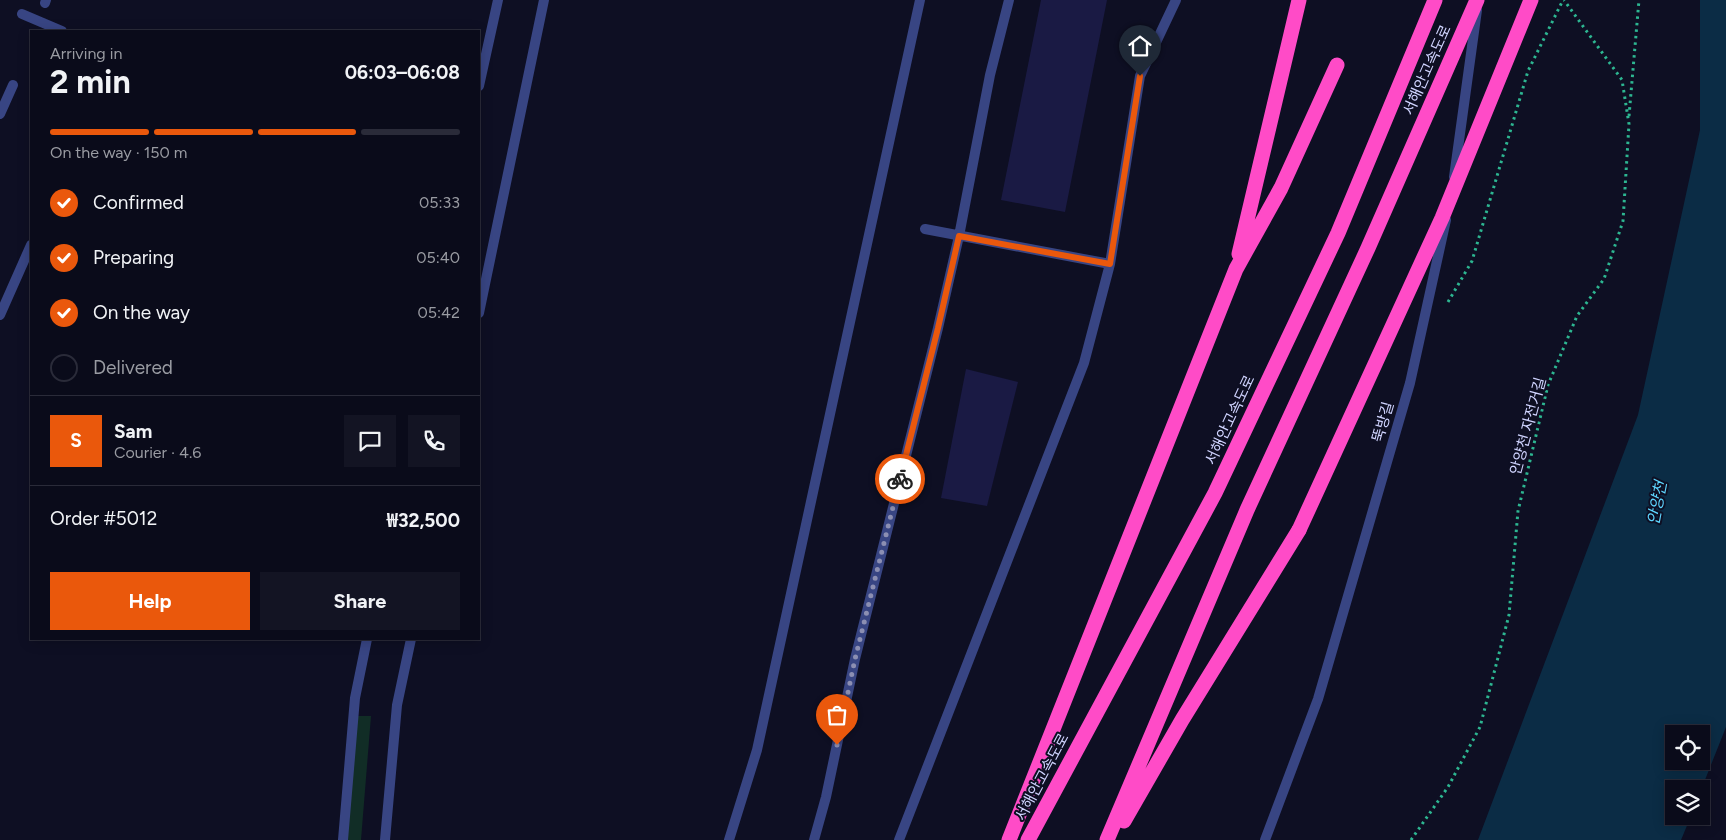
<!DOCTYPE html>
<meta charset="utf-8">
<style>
:root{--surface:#0a0b1a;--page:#131423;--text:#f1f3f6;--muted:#999ba2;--line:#2a2b39;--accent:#ea580c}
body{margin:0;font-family:Figtree,"Noto Sans KR",sans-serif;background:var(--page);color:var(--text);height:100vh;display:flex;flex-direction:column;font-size:19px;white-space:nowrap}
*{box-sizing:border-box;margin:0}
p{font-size:16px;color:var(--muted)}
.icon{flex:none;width:28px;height:28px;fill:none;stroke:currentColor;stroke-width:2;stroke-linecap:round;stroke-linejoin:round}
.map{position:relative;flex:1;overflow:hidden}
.details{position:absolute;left:30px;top:30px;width:450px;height:610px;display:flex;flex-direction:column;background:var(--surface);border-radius:0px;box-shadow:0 2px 12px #0003,0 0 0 1px var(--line)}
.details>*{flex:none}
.controls{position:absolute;left:1665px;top:725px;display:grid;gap:10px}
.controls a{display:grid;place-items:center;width:45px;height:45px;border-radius:0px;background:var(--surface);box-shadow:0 2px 12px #0003,0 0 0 1px var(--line);font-size:25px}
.pin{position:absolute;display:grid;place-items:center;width:42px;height:42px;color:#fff;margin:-51px -21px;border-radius:50% 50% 50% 0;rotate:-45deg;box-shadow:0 0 5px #0007}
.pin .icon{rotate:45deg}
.courier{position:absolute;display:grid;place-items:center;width:50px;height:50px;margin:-25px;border:4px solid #ea580c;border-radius:50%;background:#fff;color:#222;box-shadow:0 1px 6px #0007}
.head em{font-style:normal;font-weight:700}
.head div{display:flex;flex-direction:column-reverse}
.head{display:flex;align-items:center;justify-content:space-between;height:85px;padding:0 20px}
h1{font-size:32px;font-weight:700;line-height:38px}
.bar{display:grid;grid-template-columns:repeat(4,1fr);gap:8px 5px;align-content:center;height:60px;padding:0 20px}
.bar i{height:6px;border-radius:4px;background:var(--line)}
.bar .current{background:var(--accent)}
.bar p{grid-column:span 4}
.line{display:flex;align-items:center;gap:12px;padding:0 20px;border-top:1px solid var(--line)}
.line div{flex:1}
.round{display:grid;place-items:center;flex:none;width:52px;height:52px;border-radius:0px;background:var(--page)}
ol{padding:0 20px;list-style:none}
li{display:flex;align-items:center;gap:15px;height:55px}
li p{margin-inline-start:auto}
li .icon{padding:5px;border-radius:50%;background:var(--accent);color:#fff;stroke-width:4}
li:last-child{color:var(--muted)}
li i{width:28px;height:28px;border:2px solid var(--line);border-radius:50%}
.primary-button{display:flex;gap:10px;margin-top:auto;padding:10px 20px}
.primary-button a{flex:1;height:58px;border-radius:0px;background:var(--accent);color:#fff;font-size:20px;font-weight:700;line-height:58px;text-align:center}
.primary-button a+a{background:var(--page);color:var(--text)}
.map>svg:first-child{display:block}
</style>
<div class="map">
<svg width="1726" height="840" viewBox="0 0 1726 840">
<rect width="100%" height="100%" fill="#0e0f23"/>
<path fill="#112d26" d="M350,716H371L361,840H340Z"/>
<path fill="#0b2c45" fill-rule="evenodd" d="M1700,0H1726V727L1701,790L1674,789V816H1691L1681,840H1478L1638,415L1700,130ZM1674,734H1701V761H1674Z"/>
<path fill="#1a1a44" d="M1041,0H1107L1065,212L1001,200Z
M966,369L1018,382L987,506L941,498Z"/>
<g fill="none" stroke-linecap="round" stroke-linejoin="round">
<path stroke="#2db691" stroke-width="3" stroke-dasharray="2.5 4" stroke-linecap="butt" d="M1629,116L1639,0
M1448,302L1472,261L1528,71L1563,0
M1411,840L1448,787L1480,727L1509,615L1518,511L1548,385L1577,316L1604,279L1623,221L1629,124L1622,80L1564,0"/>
<path stroke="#384583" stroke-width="10" d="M45,3L46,0
M22,14L62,31
M0,114L13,85
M1454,177L1477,10
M925,229L1110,264
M479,313L544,0
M0,315L31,245
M385,840L397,705L411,639
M729,840L757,750L920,0
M814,840L826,797L855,659L938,328L959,236L990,75L1009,0
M899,840L1084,363L1110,264L1140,76L1176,0
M1265,840L1318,699L1410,383L1446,220"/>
<path stroke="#384583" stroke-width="10" d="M479,86L498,0
M343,840L355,698L367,639"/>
<path stroke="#ff4bc7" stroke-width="15" d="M1239,254L1299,0
M1124,821L1182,720L1299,530
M1009,840L1236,269L1281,188L1337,65
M1028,840L1215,493L1338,233L1435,0
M1107,840L1247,510L1368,248L1477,0"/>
<path stroke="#ff4bc7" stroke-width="15" d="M1299,530L1442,218L1531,0"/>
</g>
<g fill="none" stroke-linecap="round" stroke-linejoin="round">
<path stroke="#8c8fb2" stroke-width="5" stroke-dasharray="0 9" d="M837,745L855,659L900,479"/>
<path stroke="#ea580c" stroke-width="6" d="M900,479L938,328L959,236L1110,264L1140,76"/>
</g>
<g text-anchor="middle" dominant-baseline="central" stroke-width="4" stroke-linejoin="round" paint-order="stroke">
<g font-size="15" fill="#d0d4ff" stroke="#0e0f23">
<text transform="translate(1427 70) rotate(-66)">서해안고속도로</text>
<text transform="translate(1230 420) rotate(-65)">서해안고속도로</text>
<text transform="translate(1383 422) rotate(-74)">뚝방길</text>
<text transform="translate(1528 426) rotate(-75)">안양천 자전거길</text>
<text transform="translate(1042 777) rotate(-62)">서해안고속도로</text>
</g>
<g font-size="16" font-style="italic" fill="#5ed6ff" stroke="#0e0f23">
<text transform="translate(1657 503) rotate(-79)">안양천</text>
</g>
</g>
</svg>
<div class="controls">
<a><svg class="icon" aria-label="locate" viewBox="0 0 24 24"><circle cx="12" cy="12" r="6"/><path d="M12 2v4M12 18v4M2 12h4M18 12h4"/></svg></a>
<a><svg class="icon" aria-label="layers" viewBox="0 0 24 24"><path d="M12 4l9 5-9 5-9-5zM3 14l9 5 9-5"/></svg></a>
</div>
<div class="pin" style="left:837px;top:745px;background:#ea580c"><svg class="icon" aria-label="bag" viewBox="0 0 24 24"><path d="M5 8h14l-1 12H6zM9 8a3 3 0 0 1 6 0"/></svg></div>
<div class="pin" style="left:1140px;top:76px;background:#1f2937"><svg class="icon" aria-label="home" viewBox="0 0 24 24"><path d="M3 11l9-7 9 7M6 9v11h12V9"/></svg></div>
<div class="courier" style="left:900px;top:479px"><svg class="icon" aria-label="bike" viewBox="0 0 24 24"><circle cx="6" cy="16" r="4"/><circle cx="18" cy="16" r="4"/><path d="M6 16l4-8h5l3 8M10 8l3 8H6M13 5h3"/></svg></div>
<section class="details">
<div class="head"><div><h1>2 min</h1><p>Arriving in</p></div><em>06:03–06:08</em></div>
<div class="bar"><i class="current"></i><i class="current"></i><i class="current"></i><i></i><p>On the way · 150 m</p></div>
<ol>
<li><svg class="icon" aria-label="check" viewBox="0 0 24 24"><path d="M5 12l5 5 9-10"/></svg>Confirmed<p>05:33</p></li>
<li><svg class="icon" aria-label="check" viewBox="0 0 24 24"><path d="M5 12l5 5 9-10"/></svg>Preparing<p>05:40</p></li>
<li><svg class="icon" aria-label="check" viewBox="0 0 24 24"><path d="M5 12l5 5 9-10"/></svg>On the way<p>05:42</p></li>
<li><i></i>Delivered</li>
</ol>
<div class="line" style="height:90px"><b class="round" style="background:var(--accent);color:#fff">S</b><div><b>Sam</b><p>Courier · 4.6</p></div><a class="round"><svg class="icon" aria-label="chat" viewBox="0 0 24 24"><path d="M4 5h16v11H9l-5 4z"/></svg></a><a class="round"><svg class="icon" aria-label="phone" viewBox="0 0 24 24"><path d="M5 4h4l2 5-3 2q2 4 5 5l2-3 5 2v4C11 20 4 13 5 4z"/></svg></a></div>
<div class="line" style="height:65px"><div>Order #5012</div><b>₩32,500</b></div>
<div class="primary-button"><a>Help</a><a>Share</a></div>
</section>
</div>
